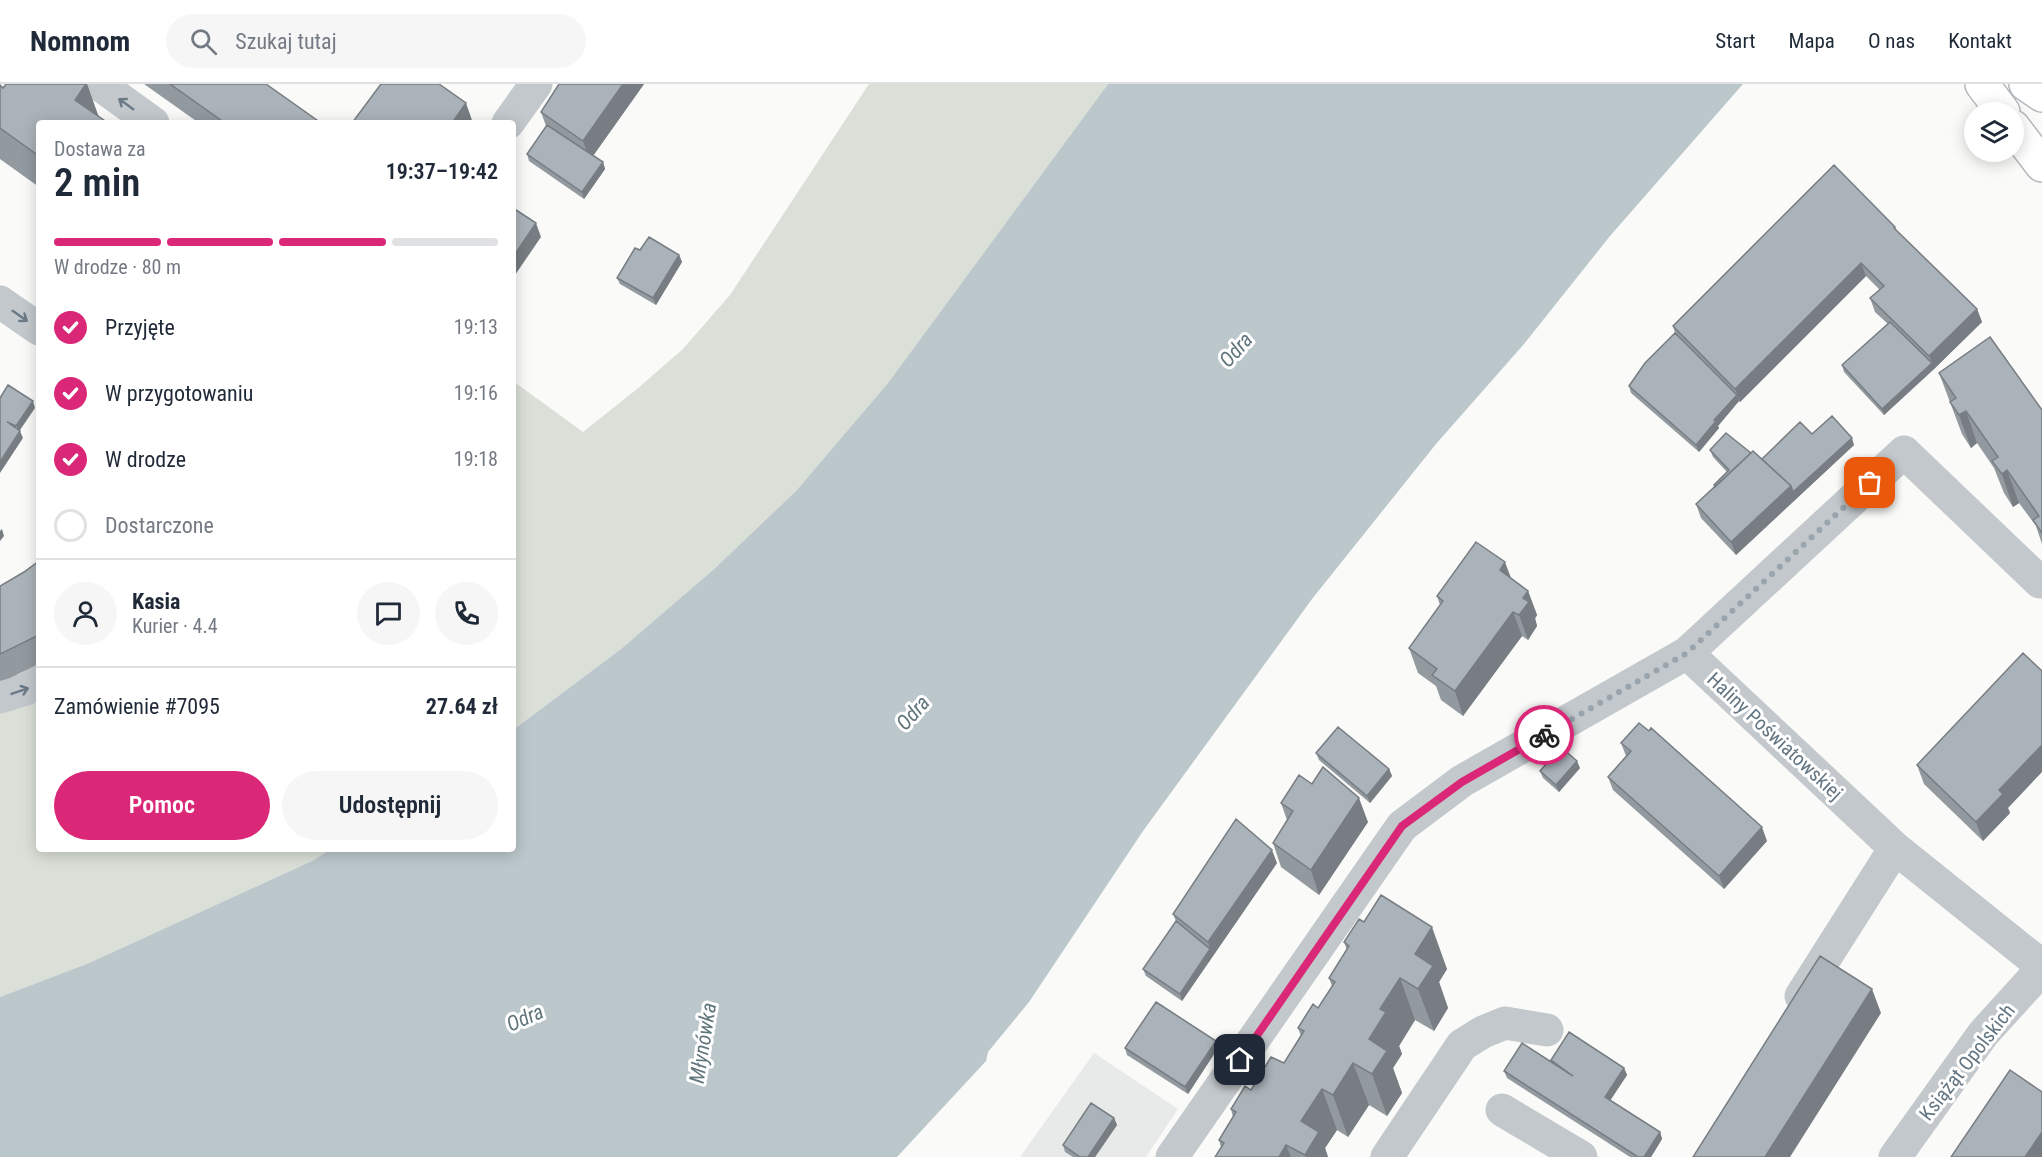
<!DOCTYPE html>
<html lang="pl">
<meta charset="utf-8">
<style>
:root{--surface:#fff;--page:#f6f6f7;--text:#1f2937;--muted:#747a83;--line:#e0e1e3;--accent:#db2777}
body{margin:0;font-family:"Roboto Condensed",sans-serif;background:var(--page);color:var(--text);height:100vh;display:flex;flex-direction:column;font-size:22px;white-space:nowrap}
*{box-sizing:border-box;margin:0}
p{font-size:20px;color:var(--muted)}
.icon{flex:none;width:33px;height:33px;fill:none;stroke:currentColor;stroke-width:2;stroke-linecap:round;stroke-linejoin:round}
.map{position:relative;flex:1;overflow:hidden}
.details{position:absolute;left:36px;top:36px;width:480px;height:732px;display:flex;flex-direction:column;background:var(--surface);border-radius:6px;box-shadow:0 3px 15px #0003}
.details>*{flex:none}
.buttons{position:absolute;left:1964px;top:18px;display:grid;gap:12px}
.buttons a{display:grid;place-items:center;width:60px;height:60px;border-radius:50%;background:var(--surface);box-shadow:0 3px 15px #0003;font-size:30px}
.pin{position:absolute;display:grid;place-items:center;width:51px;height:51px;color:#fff;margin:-26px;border-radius:12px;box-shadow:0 3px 9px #0006}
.courier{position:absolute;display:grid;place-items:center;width:60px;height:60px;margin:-30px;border:4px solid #db2777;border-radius:50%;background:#fff;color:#222;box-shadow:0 2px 8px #0007}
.headline em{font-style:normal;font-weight:600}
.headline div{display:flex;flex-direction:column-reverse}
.headline{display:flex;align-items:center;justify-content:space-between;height:102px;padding:0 18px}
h1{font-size:39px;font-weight:600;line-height:45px}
.bar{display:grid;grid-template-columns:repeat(4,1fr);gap:9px 6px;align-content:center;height:72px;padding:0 18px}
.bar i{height:8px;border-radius:4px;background:var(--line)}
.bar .on{background:var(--accent)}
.bar p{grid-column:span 4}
.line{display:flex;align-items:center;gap:15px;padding:0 18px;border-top:2px solid var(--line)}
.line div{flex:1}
.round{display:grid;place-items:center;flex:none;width:63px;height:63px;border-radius:32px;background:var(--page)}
ol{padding:0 18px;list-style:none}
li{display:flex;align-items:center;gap:18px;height:66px}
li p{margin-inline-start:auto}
li .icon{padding:6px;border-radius:50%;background:var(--accent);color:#fff;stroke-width:4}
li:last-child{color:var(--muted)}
li i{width:33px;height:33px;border:3px solid var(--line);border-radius:50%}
.primary-button{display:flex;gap:12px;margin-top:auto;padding:12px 18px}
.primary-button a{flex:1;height:69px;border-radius:36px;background:var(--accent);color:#fff;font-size:24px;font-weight:600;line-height:69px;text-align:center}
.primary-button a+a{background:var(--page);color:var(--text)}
header{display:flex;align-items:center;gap:36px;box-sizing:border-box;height:84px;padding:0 30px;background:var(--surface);border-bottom:2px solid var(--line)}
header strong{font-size:28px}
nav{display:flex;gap:33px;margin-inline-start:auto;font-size:21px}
.search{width:420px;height:54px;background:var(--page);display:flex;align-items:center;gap:15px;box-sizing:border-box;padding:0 21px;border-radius:33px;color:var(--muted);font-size:22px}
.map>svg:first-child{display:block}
</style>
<header>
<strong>Nomnom</strong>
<div class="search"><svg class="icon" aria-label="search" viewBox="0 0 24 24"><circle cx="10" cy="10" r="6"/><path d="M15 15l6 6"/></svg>Szukaj tutaj</div>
<nav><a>Start</a><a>Mapa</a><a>O nas</a><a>Kontakt</a></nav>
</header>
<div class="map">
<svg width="2042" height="1073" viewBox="0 0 2042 1073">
<rect width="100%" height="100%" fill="#fafaf8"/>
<path fill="#e8e9e9" d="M1094,969L1178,1025L1146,1073H1020Z"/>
<path fill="#dadfd7" d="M869,0H1108L888,299L796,407L713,486L621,565L513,646V297L583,348L637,305L683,265L730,211Z
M39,598V765H331L312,777L89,879L0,913V613Z"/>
<path fill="#bbc7cb" d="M1108,0H1743L1610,152L1524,260L1436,360L1312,515L1143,747L1029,918L988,968L986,977L897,1073H0V913L89,879L312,777L331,765H513V646L621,565L713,486L796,407L888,299Z"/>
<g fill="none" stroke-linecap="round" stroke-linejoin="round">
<g stroke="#b5babe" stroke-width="36">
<path id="major" d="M1982,0L2003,28
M2026,0L2042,11
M2013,43L2042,81"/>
</g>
<path stroke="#c3c8cc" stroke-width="33" d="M99,0L153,39
M508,39L536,0
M0,218L39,245
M1687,569L1895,764L2042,882
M0,613L26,605L39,598
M1801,912L1895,764
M1502,1026L1581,1073
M1172,1073L1402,742L1462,697L1687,569L1904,368L2040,498
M1387,1073L1462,961L1483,948L1505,939L1547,946
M1895,1073L1983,950L2042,885"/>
<use href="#major" stroke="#fff" stroke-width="33"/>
</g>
<path fill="#929a9f" d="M87,0L98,32L39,39V103L0,75V1L3,4Z
M144,0H266L321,39H199Z
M559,0H644L593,72L603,78L605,85L584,115L529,77L527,70L546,42L541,28Z
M1895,143L1897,147L1977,225L1982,238L1934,285L1884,331L1844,288L1842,281L1888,240L1875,228L1870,214L1880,206L1866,192L1740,318L1739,317L1718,342L1719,344L1699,368L1631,309L1629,302L1675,249L1673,242Z
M640,166L679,171L682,178L656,221L620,200L617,194Z
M1939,289L2042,326V460L2036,442L2019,419L2013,423L2004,409L1994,384L1977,359L1971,364L1962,350Z
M1812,350L1854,361L1736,471L1701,434L1696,420L1714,403V401L1727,388L1713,373L1710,366L1751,369L1762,375Z
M39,477V580L10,594L0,597V502L24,488Z
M1511,494L1528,507L1537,531L1535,535L1537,542L1528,556L1522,552L1463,632L1441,616L1436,602L1418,589L1409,564L1440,521L1437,512Z
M1621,659L1767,757L1724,805L1613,706L1608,693L1626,672Z
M1316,669L1389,685L1392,692L1370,719L1319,676Z
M1917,681L2008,724L2010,729L1983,757L1924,700Z
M1580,684L1559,708L1543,694L1540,687Z
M1281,719L1368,738L1319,811L1281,783L1273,759L1287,736Z
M1277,779L1182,917L1146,892L1143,885L1176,837L1173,830Z
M1344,858L1447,885L1439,898L1448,924L1434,947L1415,936L1399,962L1402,970L1393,984L1402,1009L1387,1032L1369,1021L1348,1053L1337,1046L1325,1064L1328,1073H1215L1221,1063L1219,1056L1233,1033L1231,1025L1251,1006L1284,979L1301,952L1298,944L1318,924L1332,902L1329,894L1347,866Z
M1216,957L1218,964L1188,1010L1127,971L1125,964Z
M1551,976L1624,984L1627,991L1610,1016L1660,1048L1662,1055L1651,1073H1630L1507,994L1504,987L1551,978Z
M1114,1034L1117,1041L1095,1073H1073L1065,1068L1063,1061Z"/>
<path fill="#777d82" d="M86,0H87L101,39L75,16Z
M623,0H644L590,76L583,57Z
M466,19L473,39H452Z
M603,78L605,85L584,115L582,108Z
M536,139L541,153L513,194V173Z
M679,171L682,178L656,221L653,214Z
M1861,179L1866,192L1740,318L1735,305Z
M1977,225L1982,238L1934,285L1884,331L1882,325L1932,279L1929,272Z
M1737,311L1739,317L1718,342L1719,344L1699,368L1696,361L1714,336Z
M33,317L35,324L18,349L16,342Z
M1966,327L1977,359L1971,364L1959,331Z
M20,347L23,354L0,389V378Z
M1852,354L1854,361L1736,471L1731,458L1791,402Z
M2007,386L2019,419L2013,423L2002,390Z
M2,445L4,452L0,457V447Z
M1505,478L1514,502L1500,486Z
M1528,507L1537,531L1535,534L1537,542L1528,556L1519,531L1523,514Z
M1513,528L1522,552L1463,632L1455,607Z
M2042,661V688L2008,724L2010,729L1983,757L1976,738L1999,706Z
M1577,677L1580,684L1559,708L1556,701Z
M1389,685L1392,692L1370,719L1367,712Z
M1359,714L1368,738L1319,811L1311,786Z
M1762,743L1767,757L1724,805L1719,792Z
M1272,766L1277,779L1182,917L1180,910L1210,865L1208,858Z
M1432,843L1447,885L1439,898L1448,924L1434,947L1418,905L1415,870Z
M1400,894L1415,936L1399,962L1402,970L1393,984L1402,1009L1387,1032L1372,990L1369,955L1380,925Z
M1872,905L1881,929L1790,1073H1765Z
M1216,957L1218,964L1188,1010L1185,1003Z
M1353,979L1369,1021L1348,1053L1333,1011Z
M1624,984L1627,991L1608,1020L1605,1013Z
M1322,1005L1337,1046L1325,1064L1328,1073H1306L1301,1037Z
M1114,1034L1117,1041L1095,1073H1088Z
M1660,1048L1662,1055L1651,1073H1644Z
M2042,1048V1073H2025Z
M1286,1061L1291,1073H1279Z"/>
<path fill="#aab3b9" stroke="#777d82" stroke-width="1.5" d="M6,0H86L75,16L108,39H39V72L0,44V1L3,4Z
M170,0H266L321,39H225Z
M381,0H439L466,19L452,39H352Z
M559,0H623L583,57L541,28Z
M547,41L603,78L582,108L527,70Z
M1834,81L1895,143L1894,144L1977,225L1929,272L1870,214L1884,202L1861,179L1735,305L1673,242Z
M513,124L536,139L513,173Z
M649,153L679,171L653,214L617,194L635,164L640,166Z
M1890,238L1932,279L1882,325L1842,281Z
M1675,249L1737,311L1714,336L1716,337L1696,361L1629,302L1645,279Z
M1990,253L2042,326V449L2033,436L2039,432L2007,386L2002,390L1992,377L1998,373L1966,327L1959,331L1950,318L1956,314L1939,289Z
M8,301L33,317L16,342L7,338L20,347L0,378V314Z
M1832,332L1852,354L1793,408L1791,402L1762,375L1800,338L1812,350Z
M1726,349L1751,369L1715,403L1714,401L1729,386L1710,366Z
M1753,367L1791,402L1731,458L1696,420Z
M1476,458L1505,478L1500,486L1528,507L1523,514L1529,518L1519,531L1513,528L1455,607L1432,591L1437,585L1409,564L1443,517L1437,512Z
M39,477V551L0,570V502L24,488Z
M2023,569L2042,587V661L1999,706L2003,710L1976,738L1917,681Z
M1639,639L1649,647L1651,644L1762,743L1719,792L1608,693L1631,667L1621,659Z
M1338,643L1389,685L1367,712L1316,669Z
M1561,663L1577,677L1556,701L1540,687Z
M1323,683L1359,714L1311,786L1273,759L1293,727L1281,719L1299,691L1312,700Z
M1236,735L1272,766L1208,858L1173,830Z
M1381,811L1432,843L1415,870L1433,882L1418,905L1400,894L1380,925L1386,928L1369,955L1387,967L1372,990L1353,979L1333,1011L1322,1005L1301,1037L1319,1048L1305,1071L1286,1061L1279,1073H1215L1224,1059L1219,1056L1236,1028L1231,1025L1245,1002L1251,1006L1271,973L1284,979L1304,947L1298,944L1313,920L1318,924L1335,898L1329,894L1349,862L1344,858L1359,835L1364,838Z
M1176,837L1210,865L1180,910L1143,885Z
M1820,872L1872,905L1765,1073H1693Z
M1156,918L1216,957L1185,1003L1125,964Z
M1569,948L1624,984L1605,1013L1660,1048L1644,1073H1638L1504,987L1522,959L1573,992L1551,976Z
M2010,986L2042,1008V1048L2025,1073H1951Z
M1091,1019L1114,1034L1088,1073H1080L1063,1061Z"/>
<defs><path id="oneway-shaft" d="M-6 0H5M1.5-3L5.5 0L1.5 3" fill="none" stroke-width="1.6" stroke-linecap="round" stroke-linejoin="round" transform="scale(1.5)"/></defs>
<g stroke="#6a7a87">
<use href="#oneway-shaft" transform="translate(126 20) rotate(-144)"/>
<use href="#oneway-shaft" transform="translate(20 232) rotate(35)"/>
<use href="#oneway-shaft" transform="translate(20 607) rotate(-19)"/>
</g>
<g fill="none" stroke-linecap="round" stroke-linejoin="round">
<path stroke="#99a4ac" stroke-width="6" stroke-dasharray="0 10.8" d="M1544,651L1687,569L1870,399"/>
<path stroke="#db2777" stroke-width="8" d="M1240,976L1402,742L1462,698L1544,651"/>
</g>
<g text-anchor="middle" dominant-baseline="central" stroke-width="6" stroke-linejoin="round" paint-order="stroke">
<g font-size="20" fill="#657683" stroke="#fff">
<text transform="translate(1775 652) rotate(43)">Haliny Poświatowskiej</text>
<text transform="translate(1967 978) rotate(-52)">Książąt Opolskich</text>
</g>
<g font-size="21" font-style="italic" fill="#60757c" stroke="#fff">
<text transform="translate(1236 266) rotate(-48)">Odra</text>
<text transform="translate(913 629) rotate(-48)">Odra</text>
<text transform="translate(525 934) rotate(-24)">Odra</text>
<text transform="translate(703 959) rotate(-81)">Młynówka</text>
</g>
</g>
</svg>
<div class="buttons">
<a><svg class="icon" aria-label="layers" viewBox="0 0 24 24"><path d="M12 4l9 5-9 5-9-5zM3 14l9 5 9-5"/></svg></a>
</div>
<div class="pin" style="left:1870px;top:399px;background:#ea580c"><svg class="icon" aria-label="bag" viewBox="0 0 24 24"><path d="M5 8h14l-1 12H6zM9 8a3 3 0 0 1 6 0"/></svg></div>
<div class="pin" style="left:1240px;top:976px;background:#1f2937"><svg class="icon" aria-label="home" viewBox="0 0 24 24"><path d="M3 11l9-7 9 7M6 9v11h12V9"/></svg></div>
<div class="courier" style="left:1544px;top:651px"><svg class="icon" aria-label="bike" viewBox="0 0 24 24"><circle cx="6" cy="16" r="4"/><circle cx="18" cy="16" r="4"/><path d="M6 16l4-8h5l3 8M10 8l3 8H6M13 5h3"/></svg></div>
<section class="details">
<div class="headline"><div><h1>2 min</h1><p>Dostawa za</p></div><em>19:37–19:42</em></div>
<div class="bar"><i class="on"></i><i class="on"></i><i class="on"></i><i></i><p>W drodze · 80 m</p></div>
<ol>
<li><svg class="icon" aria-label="check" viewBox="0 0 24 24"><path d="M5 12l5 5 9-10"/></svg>Przyjęte<p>19:13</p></li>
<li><svg class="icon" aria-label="check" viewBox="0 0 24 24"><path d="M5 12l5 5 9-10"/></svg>W przygotowaniu<p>19:16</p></li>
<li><svg class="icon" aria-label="check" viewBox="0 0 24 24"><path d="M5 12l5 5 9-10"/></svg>W drodze<p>19:18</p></li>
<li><i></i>Dostarczone</li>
</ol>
<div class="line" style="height:108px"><a class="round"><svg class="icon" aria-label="person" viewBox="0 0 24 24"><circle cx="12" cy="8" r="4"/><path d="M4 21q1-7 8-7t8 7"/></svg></a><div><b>Kasia</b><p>Kurier · 4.4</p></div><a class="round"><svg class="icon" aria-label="chat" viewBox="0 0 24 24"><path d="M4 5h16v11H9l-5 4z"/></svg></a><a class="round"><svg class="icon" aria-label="phone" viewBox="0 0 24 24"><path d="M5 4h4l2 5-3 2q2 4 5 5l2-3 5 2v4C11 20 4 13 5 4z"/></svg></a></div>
<div class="line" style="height:78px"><div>Zamówienie #7095</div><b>27.64 zł</b></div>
<div class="primary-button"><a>Pomoc</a><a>Udostępnij</a></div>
</section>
</div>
